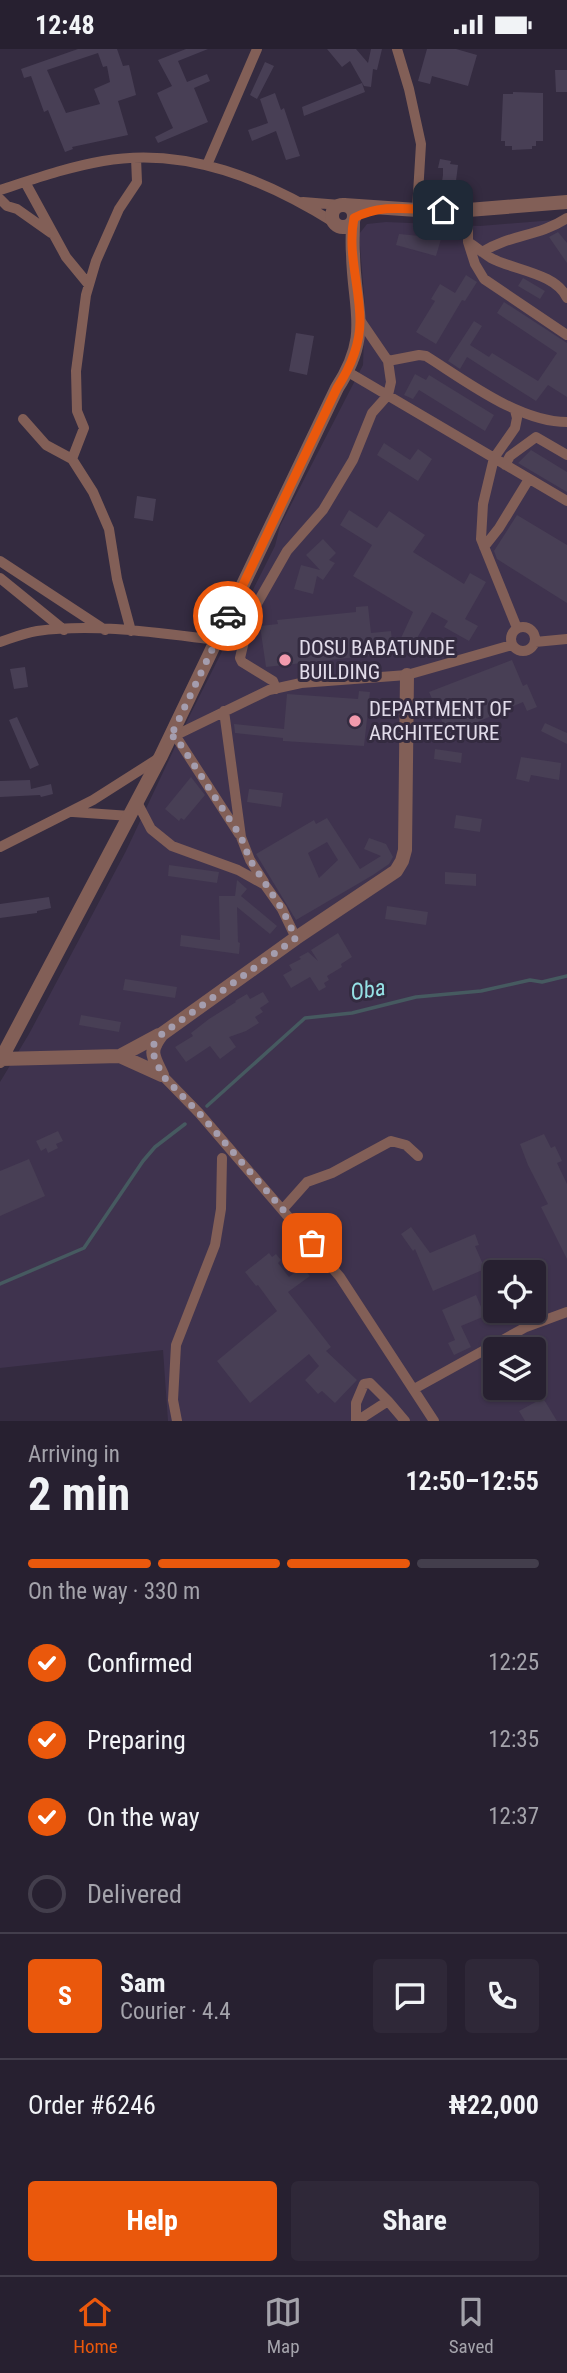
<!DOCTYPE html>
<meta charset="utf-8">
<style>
:root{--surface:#272030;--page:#2f2838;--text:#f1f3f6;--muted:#a4a3ab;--line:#433e4c;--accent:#ea580c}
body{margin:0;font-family:"Roboto Condensed",sans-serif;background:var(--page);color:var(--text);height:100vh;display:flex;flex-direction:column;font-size:26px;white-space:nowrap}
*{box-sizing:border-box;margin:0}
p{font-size:23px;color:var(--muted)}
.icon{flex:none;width:38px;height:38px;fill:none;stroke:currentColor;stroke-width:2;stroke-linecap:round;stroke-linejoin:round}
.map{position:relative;height:1372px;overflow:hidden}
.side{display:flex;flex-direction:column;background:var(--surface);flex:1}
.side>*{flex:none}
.buttons{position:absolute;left:483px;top:1211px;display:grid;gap:14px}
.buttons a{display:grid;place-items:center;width:63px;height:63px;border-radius:7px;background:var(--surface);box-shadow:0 2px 5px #0004,0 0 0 2px var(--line);font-size:35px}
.pin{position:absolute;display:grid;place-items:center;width:60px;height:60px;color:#fff;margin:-30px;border-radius:14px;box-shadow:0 4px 10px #0006}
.courier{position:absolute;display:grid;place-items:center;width:70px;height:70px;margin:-35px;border:5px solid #ea580c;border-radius:50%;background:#fff;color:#222;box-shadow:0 2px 9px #0007}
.head em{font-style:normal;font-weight:700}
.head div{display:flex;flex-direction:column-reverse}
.head{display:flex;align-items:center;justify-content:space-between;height:119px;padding:0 28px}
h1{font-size:46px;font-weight:700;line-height:52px}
.bar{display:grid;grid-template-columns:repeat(4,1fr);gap:10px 7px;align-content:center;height:84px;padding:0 28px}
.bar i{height:9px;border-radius:5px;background:var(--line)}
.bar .active{background:var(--accent)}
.bar p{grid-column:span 4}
.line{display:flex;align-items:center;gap:18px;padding:0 28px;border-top:2px solid var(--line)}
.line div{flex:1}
.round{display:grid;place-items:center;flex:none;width:74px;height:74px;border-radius:7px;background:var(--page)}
ol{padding:0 28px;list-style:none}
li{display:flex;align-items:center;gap:21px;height:77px}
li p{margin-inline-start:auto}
li .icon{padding:7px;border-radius:50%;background:var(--accent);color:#fff;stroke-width:4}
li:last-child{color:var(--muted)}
li i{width:38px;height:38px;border:4px solid var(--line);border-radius:50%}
.cta{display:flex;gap:14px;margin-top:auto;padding:14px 28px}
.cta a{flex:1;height:80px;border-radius:7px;background:var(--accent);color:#fff;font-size:28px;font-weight:700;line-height:80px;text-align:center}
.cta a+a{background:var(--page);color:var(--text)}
.status{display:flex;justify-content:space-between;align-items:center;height:49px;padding:0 35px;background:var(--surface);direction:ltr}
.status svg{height:19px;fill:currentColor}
.tab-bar{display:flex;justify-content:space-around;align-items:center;height:98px;border-top:2px solid var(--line);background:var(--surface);font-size:19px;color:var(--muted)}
.tab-bar a{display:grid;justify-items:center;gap:4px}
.tab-bar .active{color:var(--accent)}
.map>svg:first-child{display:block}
</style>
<div class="status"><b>12:48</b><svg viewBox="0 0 49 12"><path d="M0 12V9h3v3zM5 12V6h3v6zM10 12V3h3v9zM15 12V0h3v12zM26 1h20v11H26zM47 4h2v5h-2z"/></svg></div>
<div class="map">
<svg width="567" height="1372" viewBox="0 0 567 1372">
<rect width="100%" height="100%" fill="#342b40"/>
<path fill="#3f334e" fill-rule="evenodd" d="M567,170V1372H168L163,1301L0,1319V1033L29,985L126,802L191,664L275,497L280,477L363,316L365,258L359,185L367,175L386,173L480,177ZM495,1223H534V1262H495ZM495,1300H534V1339H495Z"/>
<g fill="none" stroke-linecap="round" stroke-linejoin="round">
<path stroke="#465a60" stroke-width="3.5" d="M207,1057L305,969L352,964L416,948L481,942L530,931L542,933L567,927
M0,1235L84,1199L143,1112L155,1098L185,1075"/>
</g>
<path fill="#483f55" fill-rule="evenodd" d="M78,0H117L123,17L129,16L136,46L118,52L128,86L72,98L73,100L65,103L48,61L44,63L31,27L24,29L21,20ZM98,4L103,18L107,17L110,33L94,40L100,55L66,64L47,21Z
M186,0H208L178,12L187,33L207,25L210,32L194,39L208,73L158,94L155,88L173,79L157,44L172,37L158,11Z
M327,0H356L368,14L371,0H382L377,21L373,20L371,38L364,37L350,12L342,18Z
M427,0H456L477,6L468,37L432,27L430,35L418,32Z
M265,13L274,17L257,50L250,46Z
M555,21H567V43H556Z
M362,34L365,43L304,67L302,58Z
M513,43L543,44V92H536V97H532V100L512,101V97H505V92H501L503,45H513Z
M275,44L281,61L284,59L300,107L286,111L276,82L252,92L248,81L268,74L260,50Z
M440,110L451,112L450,115L458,116L454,148L440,146L443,126V119H438Z
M424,174L449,180L446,191L441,190L436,207L396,196L399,185L420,187Z
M558,183L567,194V214L549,188Z
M466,226L477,233L465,252L462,251L436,295L416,283L435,252L431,250L440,235L455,244Z
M523,229L545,242L540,250L518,237Z
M504,253L567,294V348L548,336L536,352L467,308L460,320L448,312L474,272L482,277L470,296L489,308L492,304L538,332L557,304L497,264Z
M296,284L314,287L307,326L289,322Z
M415,325L426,331L429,326L494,366L485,382L419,341L413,350L404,346Z
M384,394L410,411L418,400L432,410L418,432L377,406Z
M531,401L567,423V443L518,414Z
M137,447L156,450L153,472L134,469Z
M349,461L377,479L389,462L425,486L413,503L464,535L470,524L486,533L465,570L478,577L469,592L444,578L448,572L432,563L413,596L401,589L413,563L353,527L372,496L340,476Z
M517,466L567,496V554L497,510L494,502Z
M323,490L336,504L329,511L335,514L323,531L317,527L313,545L294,540L301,516L320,521L306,506Z
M368,557L371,584L391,582L393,604L266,618L260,577L278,575L277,571L356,563V558Z
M512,611L523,637L527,635L537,658L527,662L523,653L448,686L429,643Z
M25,618L28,638L14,640L10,620Z
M359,642L370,643L364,697L283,692V689L235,684L234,675L284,680L287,645L358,650Z
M17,668L39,716L30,720L9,671Z
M545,674L567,684V695L541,682Z
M435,700L462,704L461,714L434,710Z
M521,708L561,714L559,731L531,726L529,733L516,730Z
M191,728L205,746L184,771L181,769L179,772L165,760Z
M30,731L31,740L51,735L53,745L41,748L40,746L0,748V732Z
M249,740L283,744L281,758L247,753Z
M456,766L482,770L480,783L454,779Z
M327,769L360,820L381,807L364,800L369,789L386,795L393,808L389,815L373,826L296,871L256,805L314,771L316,775ZM327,793L338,811L319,829L308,804Z
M169,816L219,823L217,834L168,827Z
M445,823L476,825V837L445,835Z
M237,831L247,840L241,847L277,877L270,885L237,858L238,893L240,894L239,905L180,897L181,886L220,891L219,847H235Z
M49,848L51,859L37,862V864L0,869V855Z
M387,857L428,863L426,876L385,870Z
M338,884L352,908L341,915L342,918L327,927L329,931L324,934L326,938L319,942L310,928L291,939L283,926L292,921L289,916L301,910L299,908L308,903L318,912L311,901Z
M125,930L177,938L175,949L123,941Z
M263,943L269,953L260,959L263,963L255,968L259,974L246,982L229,988L236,998L220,1010L210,997L186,1013L175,998L193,987L191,984L209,970L236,953L235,952L247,945L250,950Z
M81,966L121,973L119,983L79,976Z
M58,1082L63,1092L56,1095L58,1099L48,1104L46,1099L41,1102L36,1092Z
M544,1085L551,1099L555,1097L562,1112L557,1114L567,1135V1210L541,1158L548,1155L528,1116L520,1095Z
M29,1110L45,1147L0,1167V1122Z
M411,1178L430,1204L475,1185L479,1196L475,1197L485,1220L433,1242L415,1200L413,1202L401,1185Z
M269,1204L272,1208L276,1205L281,1211L278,1214L289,1228L302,1218L310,1227L288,1243L331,1298L326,1302L357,1331L335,1354L322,1342L318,1345L305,1331L319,1317L309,1305L250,1354L217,1312L277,1262L258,1236L256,1237L245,1223Z
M476,1246L485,1267L461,1277L471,1298L454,1306L448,1294L455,1291L442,1261Z
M543,1349L557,1372H525L519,1362Z"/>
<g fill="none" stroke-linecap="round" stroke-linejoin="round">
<path stroke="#825f57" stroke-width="10" d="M397,0L409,40L421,95L417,161
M207,116L257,0
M25,133L66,208L89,236
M0,141C34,130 68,118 103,112C186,97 266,131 335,174
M0,150L7,157L17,160L51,184
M303,153L340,156
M468,161V193L475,215L484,230L567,286
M468,193C476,198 483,204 491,209C513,221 556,224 567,249
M482,203C511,185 538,188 567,169
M388,312L419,306L426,307C466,332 519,373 567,373
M348,323L567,452
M515,361L517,369L515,379L494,409L483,455L481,490L517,579
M23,370L46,396L72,410L93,443L109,480L117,530L131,582
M72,410L84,379L77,362L76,322L86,246L96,212L119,160L137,133L136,109
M505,416L510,407L536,388L567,406
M484,498L499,479L529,430
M0,512L105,581
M0,529L64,581
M511 590a12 12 0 1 1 24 0a12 12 0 1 1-24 0Z
M0,593C12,589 24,584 37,582C96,574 158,584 216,591
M535,593L567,590
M276,640L273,632L242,613L240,609L250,567L287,502L323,461L353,411L372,364L388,346L391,333L388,312L360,271
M224,662L241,788L250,811L264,833
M175,686L239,785
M170,689L269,641L301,634L407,626L512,596
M137,753L151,780L172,797L238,821L265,836L282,860L296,889
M73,763L130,767
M0,798L93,751L159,709
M162,1026L199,1064L340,1228L434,1372
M283,1160L307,1133L332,1124L391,1092L406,1096L418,1107
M414,1340L526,1278L567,1263
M388,1352L405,1372
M177,1372L173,1351L176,1296L215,1196L221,1160L222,1109
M356,1372V1354L364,1335L370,1334L388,1352L357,1372"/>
<path stroke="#825f57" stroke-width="14" d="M344,156L417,161H468L567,153
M332 167a11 11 0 1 1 22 0a11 11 0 1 1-22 0Z
M120,1007L159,986
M1,1010L120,1007L162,1026
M0,1012L161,707L337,339C372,285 354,262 353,205C352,194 353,183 353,172
M162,1026C153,1007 148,1003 162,985L296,889L396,822L402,812L405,801L407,626"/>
</g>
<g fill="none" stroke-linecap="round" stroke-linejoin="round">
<path stroke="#a49dae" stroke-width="7" stroke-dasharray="0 12.6" d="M228,567L170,689L175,687L241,788L250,811L282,860L296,889L162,985L154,995L152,1002L162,1026L199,1064L312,1194"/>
<path stroke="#ea580c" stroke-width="9" d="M228,567L337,339C350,319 360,296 360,272C360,238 347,203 354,169C382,154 412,161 443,161"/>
</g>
<g fill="#f29aad" stroke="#342b40" stroke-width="2.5">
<circle cx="285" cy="611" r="7"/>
<circle cx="355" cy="672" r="7"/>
</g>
<g text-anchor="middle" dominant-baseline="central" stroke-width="6" stroke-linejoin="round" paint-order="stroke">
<g font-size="21" fill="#e1dbe9" stroke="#342b40" text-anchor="start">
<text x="299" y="599">DOSU BABATUNDE<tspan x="299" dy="24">BUILDING</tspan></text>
<text x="369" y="660">DEPARTMENT OF<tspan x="369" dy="24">ARCHITECTURE</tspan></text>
</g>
<g font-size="23" font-style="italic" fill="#95e1e5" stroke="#342b40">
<text transform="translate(368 941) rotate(-9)">Oba</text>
</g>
</g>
</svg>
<div class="buttons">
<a><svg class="icon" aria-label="locate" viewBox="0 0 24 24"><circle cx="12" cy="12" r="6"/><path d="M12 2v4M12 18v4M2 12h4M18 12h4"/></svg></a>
<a><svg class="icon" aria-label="layers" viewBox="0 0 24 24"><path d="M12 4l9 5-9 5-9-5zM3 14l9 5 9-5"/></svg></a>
</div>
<div class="pin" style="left:312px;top:1194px;background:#ea580c"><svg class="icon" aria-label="bag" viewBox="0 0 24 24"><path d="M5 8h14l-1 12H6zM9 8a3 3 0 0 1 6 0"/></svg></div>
<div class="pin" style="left:443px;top:161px;background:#1f2937"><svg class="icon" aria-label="home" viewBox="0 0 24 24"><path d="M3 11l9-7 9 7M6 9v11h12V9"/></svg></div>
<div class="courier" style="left:228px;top:567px"><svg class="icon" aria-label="car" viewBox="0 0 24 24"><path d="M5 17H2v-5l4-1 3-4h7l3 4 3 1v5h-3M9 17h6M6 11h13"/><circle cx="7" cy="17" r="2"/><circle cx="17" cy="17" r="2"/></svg></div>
</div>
<section class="side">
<div class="head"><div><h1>2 min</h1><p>Arriving in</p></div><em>12:50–12:55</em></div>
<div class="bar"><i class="active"></i><i class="active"></i><i class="active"></i><i></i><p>On the way · 330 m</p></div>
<ol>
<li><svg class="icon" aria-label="check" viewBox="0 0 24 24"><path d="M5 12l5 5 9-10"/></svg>Confirmed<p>12:25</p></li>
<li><svg class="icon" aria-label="check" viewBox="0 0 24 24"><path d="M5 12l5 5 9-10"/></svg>Preparing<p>12:35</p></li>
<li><svg class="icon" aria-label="check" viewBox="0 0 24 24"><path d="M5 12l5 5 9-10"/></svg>On the way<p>12:37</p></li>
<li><i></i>Delivered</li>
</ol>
<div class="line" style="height:126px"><b class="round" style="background:var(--accent);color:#fff">S</b><div><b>Sam</b><p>Courier · 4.4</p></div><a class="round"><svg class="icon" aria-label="chat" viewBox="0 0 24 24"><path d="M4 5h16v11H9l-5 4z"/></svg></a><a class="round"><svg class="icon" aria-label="phone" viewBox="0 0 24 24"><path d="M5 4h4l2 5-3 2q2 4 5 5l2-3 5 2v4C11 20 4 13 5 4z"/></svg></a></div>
<div class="line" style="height:91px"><div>Order #6246</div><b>₦22,000</b></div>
<div class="cta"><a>Help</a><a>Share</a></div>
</section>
<nav class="tab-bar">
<a class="active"><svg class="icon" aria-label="home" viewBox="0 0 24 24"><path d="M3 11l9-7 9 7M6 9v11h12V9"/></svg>Home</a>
<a><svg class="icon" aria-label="map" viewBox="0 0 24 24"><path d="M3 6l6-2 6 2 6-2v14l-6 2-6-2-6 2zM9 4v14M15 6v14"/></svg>Map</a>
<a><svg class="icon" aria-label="saved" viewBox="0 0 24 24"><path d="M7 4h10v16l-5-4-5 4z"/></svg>Saved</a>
</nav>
